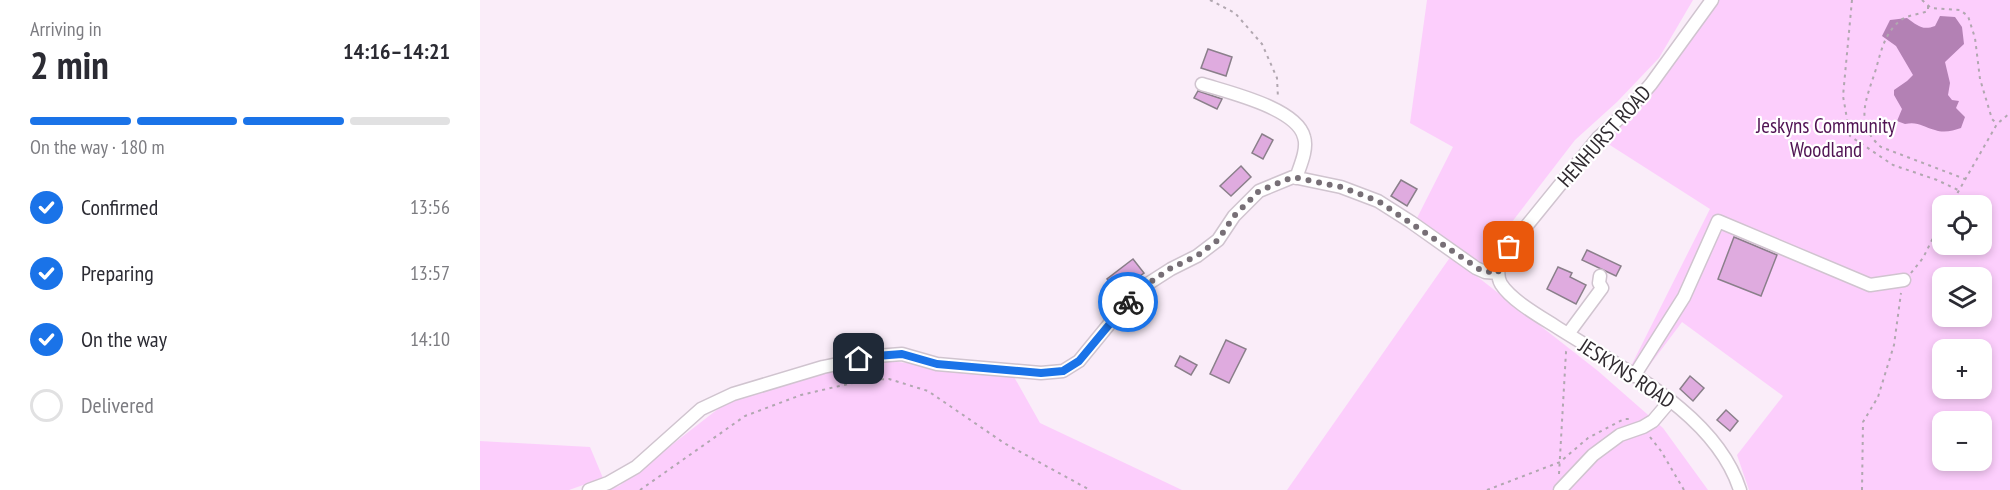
<!DOCTYPE html>
<meta charset="utf-8">
<style>
:root{--surface:#fff;--page:#f2f2f3;--text:#2b2b33;--muted:#7c7c81;--line:#e1e1e2;--accent:#1a73e8}
body{margin:0;font-family:"PT Sans Narrow",sans-serif;background:var(--page);color:var(--text);height:100vh;display:flex;flex-direction:column;font-size:22px;white-space:nowrap}
*{box-sizing:border-box;margin:0}
p{font-size:20px;color:var(--muted)}
.icon{flex:none;width:33px;height:33px;fill:none;stroke:currentColor;stroke-width:2;stroke-linecap:round;stroke-linejoin:round}
.map{position:relative;flex:1;overflow:hidden}
.side{display:flex;flex-direction:column;background:var(--surface);width:480px}
.side>*{flex:none}
.fabs{position:absolute;left:1452px;top:195px;display:grid;gap:12px}
.fabs a{display:grid;place-items:center;width:60px;height:60px;border-radius:12px;background:var(--surface);box-shadow:0 3px 9px #0003;font-size:30px}
.pin{position:absolute;display:grid;place-items:center;width:51px;height:51px;color:#fff;margin:-26px;border-radius:12px;box-shadow:0 3px 9px #0006}
.courier{position:absolute;display:grid;place-items:center;width:60px;height:60px;margin:-30px;border:4px solid #1a73e8;border-radius:50%;background:#fff;color:#222;box-shadow:0 2px 8px #0007}
.overview em{font-style:normal;font-weight:600}
.overview div{display:flex;flex-direction:column-reverse}
.overview{display:flex;align-items:center;justify-content:space-between;height:102px;padding:0 30px}
h1{font-size:39px;font-weight:600;line-height:45px}
.bar{display:grid;grid-template-columns:repeat(4,1fr);gap:9px 6px;align-content:center;height:72px;padding:0 30px}
.bar i{height:8px;border-radius:4px;background:var(--line)}
.bar .selected{background:var(--accent)}
.bar p{grid-column:span 4}
ol{padding:0 30px;list-style:none}
li{display:flex;align-items:center;gap:18px;height:66px}
li p{margin-inline-start:auto}
li .icon{padding:6px;border-radius:50%;background:var(--accent);color:#fff;stroke-width:4}
li:last-child{color:var(--muted)}
li i{width:33px;height:33px;border:3px solid var(--line);border-radius:50%}
main{display:flex;flex:1;min-height:0}
.map>svg:first-child{display:block}
</style>
<main>
<section class="side">
<div class="overview"><div><h1>2 min</h1><p>Arriving in</p></div><em>14:16–14:21</em></div>
<div class="bar"><i class="selected"></i><i class="selected"></i><i class="selected"></i><i></i><p>On the way · 180 m</p></div>
<ol>
<li><svg class="icon" aria-label="check" viewBox="0 0 24 24"><path d="M5 12l5 5 9-10"/></svg>Confirmed<p>13:56</p></li>
<li><svg class="icon" aria-label="check" viewBox="0 0 24 24"><path d="M5 12l5 5 9-10"/></svg>Preparing<p>13:57</p></li>
<li><svg class="icon" aria-label="check" viewBox="0 0 24 24"><path d="M5 12l5 5 9-10"/></svg>On the way<p>14:10</p></li>
<li><i></i>Delivered</li>
</ol>
</section>
<div class="map">
<svg width="1530" height="490" viewBox="0 0 1530 490">
<rect width="100%" height="100%" fill="#faedf9"/>
<path fill="#fccefc" fill-rule="evenodd" d="M947,0H1213L1179,58L1137,102L1095,140L1025,231L1009,262L1002,264L937,218L973,147L930,123Z
M1239,0H1530V490H1269L1257,455L1303,396L1202,322L1163,374L1150,368L1230,209L1122,140L1172,89ZM1462,206H1502V244H1462ZM1462,278H1502V316H1462ZM1462,350H1502V388H1462ZM1462,422H1502V460H1462Z
M971,256L1118,371L1183,428L1228,490H807Z
M400,360L533,375L560,423L702,490H125L139,486L243,405L306,382Z
M0,441L110,447L123,478L89,490H0Z"/>
<path fill="#b381b4" d="M1460,16L1475,17L1482,27L1484,44L1465,62L1470,83L1468,95L1472,100L1479,101L1476,108L1485,117L1481,128C1473,131 1463,133 1455,130C1443,127 1438,121 1425,124L1417,121L1422,109L1414,95V90L1427,81L1433,75L1416,46L1402,36L1410,20L1427,18C1437,25 1442,31 1455,26Z"/>
<path fill="#dfabdf" stroke="#8a7f8a" stroke-width="1.5" d="M728,49L752,57L746,76L721,68Z
M718,91L742,99L737,109L714,98Z
M782,134L793,140L783,159L772,153Z
M761,166L771,177L751,196L740,186Z
M921,180L937,189L927,206L911,196Z
M1254,237L1297,255L1281,296L1238,279Z
M1107,250L1141,266L1136,276L1102,260Z
M653,259L664,273L637,292L627,279Z
M1078,267L1092,273L1090,277L1106,285L1096,304L1067,289Z
M746,340L766,349L749,383L730,374Z
M700,356L717,365L711,375L695,366Z
M1210,376L1224,388L1213,401L1200,389Z
M1246,410L1258,421L1250,431L1237,420Z"/>
<g fill="none" stroke-linecap="round" stroke-linejoin="round">
<g stroke="#d0c4cf" stroke-width="15">
<path id="minor" d="M1232,0L1171,84L1150,108L1118,138L1027,250C1020,259 1015,273 1021,284C1031,300 1059,316 1075,326C1140,368 1235,412 1260,490
M722,84C747,92 817,108 824,137C828,149 820,166 816,178
M1088,334L1122,288L1119,283L1120,276
M1154,376L1204,297L1238,221L1390,285L1424,280
M109,490L128,483L156,467L221,409L253,394L343,367L396,356L422,354L457,364L561,373L583,371L599,361L640,311L666,285L691,269L717,256L738,240L754,216L779,191L813,177L861,187L898,201L931,222L996,268L1005,272L1018,273
M1080,490L1113,455L1140,435L1163,427L1173,421L1190,401"/>
</g>
<path stroke="#b1a7b0" stroke-width="2" stroke-dasharray="3 4.5" stroke-linecap="butt" d="M730,0L755,13L782,44L797,78L798,98
M1372,0L1363,96L1370,136L1413,165L1457,180L1478,190
M1442,0L1451,8L1480,10L1488,16L1495,38L1500,79L1512,119L1517,124
M1448,6V11C1440,14 1428,15 1421,20C1405,32 1401,51 1396,69C1387,98 1373,123 1401,147L1485,179
M1470,206L1517,124L1530,113
M1431,273L1443,258L1462,220
M1170,437L1181,451L1204,490
M1079,474L1086,352L1088,348
M160,490L265,416L321,395L385,380L409,379L448,391L524,443L610,490
M1007,490L1080,462L1108,438L1144,419H1150
M1382,490L1383,422L1398,397L1414,345L1421,293"/>
<use href="#minor" stroke="#fff" stroke-width="12"/>
</g>
<g fill="none" stroke-linecap="round" stroke-linejoin="round">
<path stroke="#776f76" stroke-width="6" stroke-dasharray="0 10.8" d="M648,302L666,285L691,268L717,256L738,240L754,216L779,191L813,177L861,187L898,201L1002,271L1018,273L1022,257L1029,247"/>
<path stroke="#1a73e8" stroke-width="8" d="M379,359L396,356L422,354L457,364L561,373L583,371L599,361L648,302"/>
</g>
<g text-anchor="middle" dominant-baseline="central" stroke-width="4.5" stroke-linejoin="round" paint-order="stroke">
<g font-size="21" fill="#501353" stroke="#fff">
<text x="1346" y="125">Jeskyns Community<tspan x="1346" dy="24">Woodland</tspan></text>
</g>
<g font-size="21" fill="#302b30" stroke="#fff">
<text transform="translate(1124 136) rotate(-48)">HENHURST ROAD</text>
<text transform="translate(1147 373) rotate(33)">JESKYNS ROAD</text>
</g>
</g>
</svg>
<div class="fabs">
<a><svg class="icon" aria-label="locate" viewBox="0 0 24 24"><circle cx="12" cy="12" r="6"/><path d="M12 2v4M12 18v4M2 12h4M18 12h4"/></svg></a>
<a><svg class="icon" aria-label="layers" viewBox="0 0 24 24"><path d="M12 4l9 5-9 5-9-5zM3 14l9 5 9-5"/></svg></a>
<a>+</a>
<a>−</a>
</div>
<div class="pin" style="left:1029px;top:247px;background:#ea580c"><svg class="icon" aria-label="bag" viewBox="0 0 24 24"><path d="M5 8h14l-1 12H6zM9 8a3 3 0 0 1 6 0"/></svg></div>
<div class="pin" style="left:379px;top:359px;background:#1f2937"><svg class="icon" aria-label="home" viewBox="0 0 24 24"><path d="M3 11l9-7 9 7M6 9v11h12V9"/></svg></div>
<div class="courier" style="left:648px;top:302px"><svg class="icon" aria-label="bike" viewBox="0 0 24 24"><circle cx="6" cy="16" r="4"/><circle cx="18" cy="16" r="4"/><path d="M6 16l4-8h5l3 8M10 8l3 8H6M13 5h3"/></svg></div>
</div>
</main>
